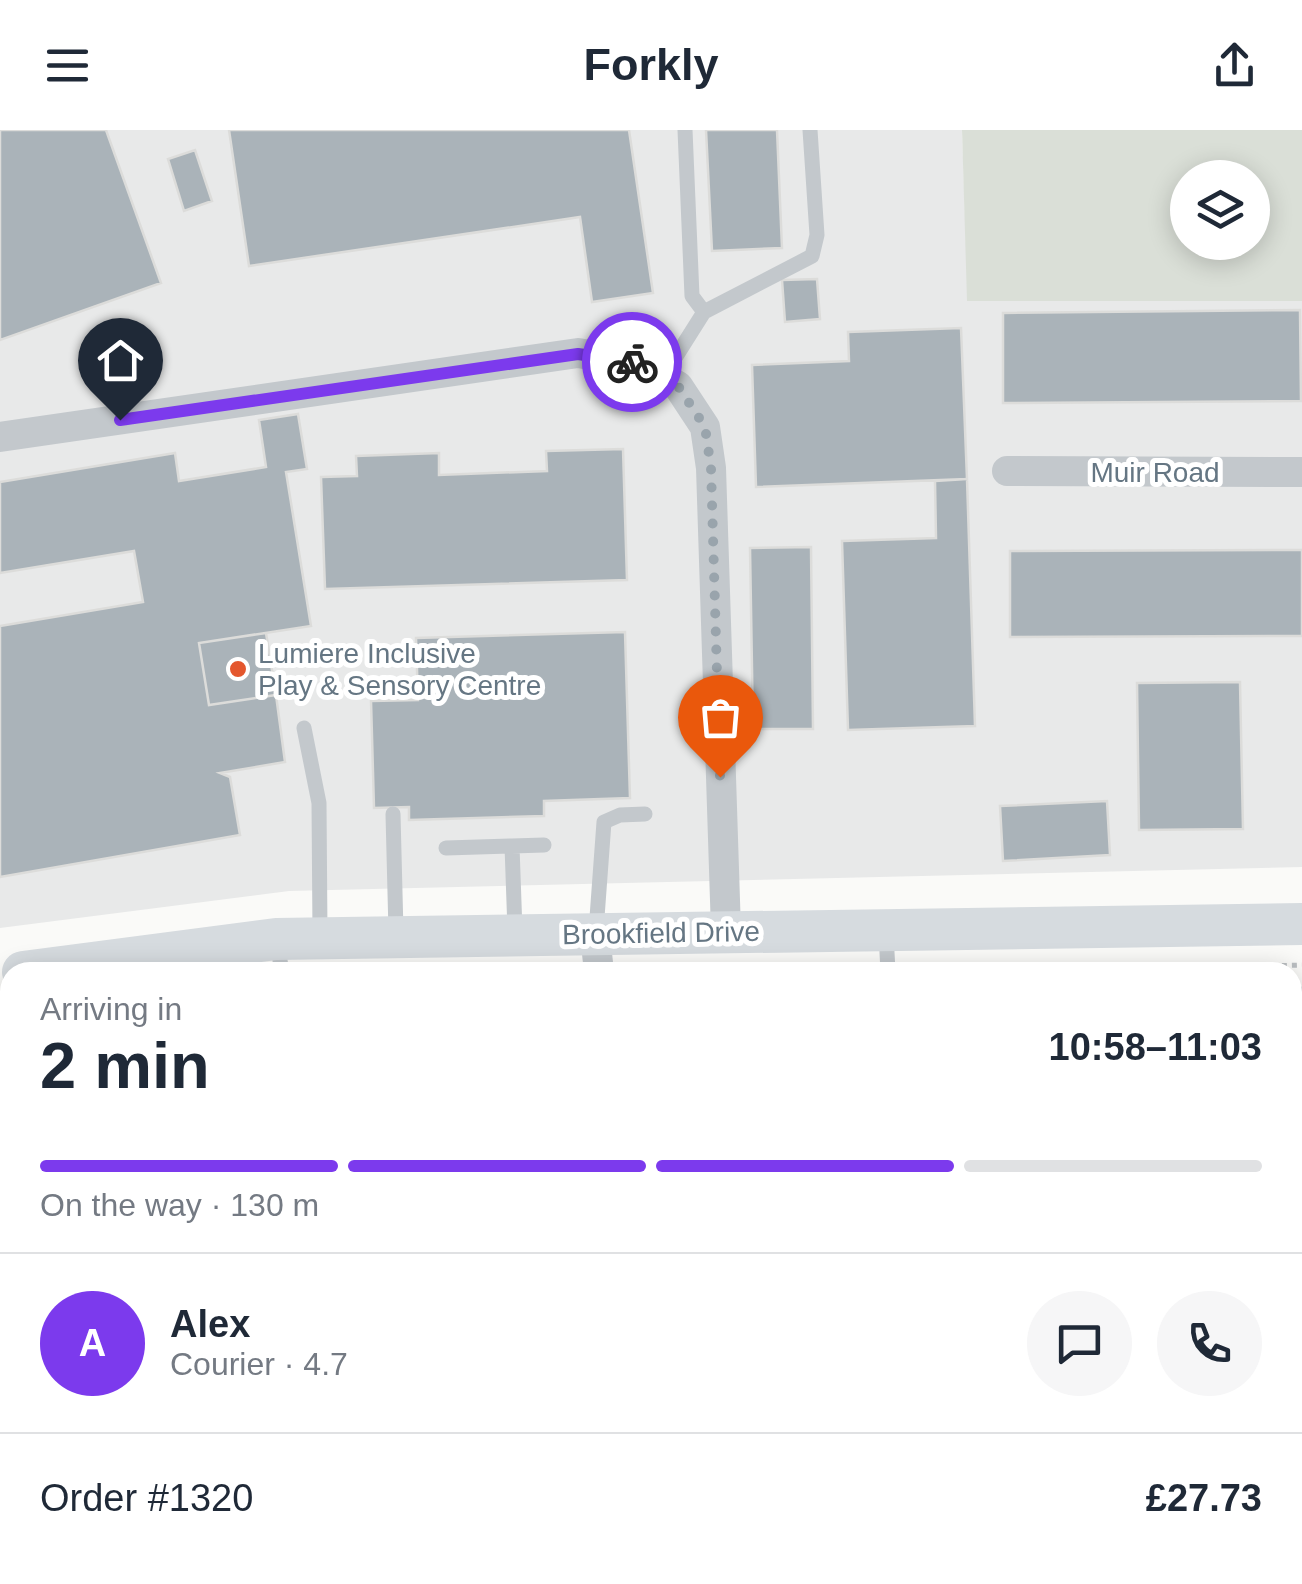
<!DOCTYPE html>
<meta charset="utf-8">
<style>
:root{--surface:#fff;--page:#f6f6f7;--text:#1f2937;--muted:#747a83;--line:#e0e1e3;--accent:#7c3aed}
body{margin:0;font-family:Helvetica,sans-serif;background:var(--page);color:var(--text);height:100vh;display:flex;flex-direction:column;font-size:38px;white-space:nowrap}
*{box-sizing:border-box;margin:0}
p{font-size:32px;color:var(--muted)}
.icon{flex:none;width:55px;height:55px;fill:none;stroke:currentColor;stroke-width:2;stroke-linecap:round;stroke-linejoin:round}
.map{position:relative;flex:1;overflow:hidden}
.drawer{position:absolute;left:0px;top:832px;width:1302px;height:622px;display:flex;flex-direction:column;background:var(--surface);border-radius:30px 30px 0 0;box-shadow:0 5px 25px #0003}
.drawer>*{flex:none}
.tools{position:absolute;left:1170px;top:30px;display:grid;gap:20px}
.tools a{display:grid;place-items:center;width:100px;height:100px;border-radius:50%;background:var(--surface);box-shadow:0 5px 25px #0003;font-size:50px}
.pin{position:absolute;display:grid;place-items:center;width:85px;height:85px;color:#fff;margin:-102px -42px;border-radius:50% 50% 50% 0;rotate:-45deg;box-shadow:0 0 10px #0007}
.pin .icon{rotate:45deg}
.courier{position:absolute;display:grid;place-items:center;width:100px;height:100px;margin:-50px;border:8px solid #7c3aed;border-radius:50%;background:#fff;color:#222;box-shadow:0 2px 12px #0007}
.head em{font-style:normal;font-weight:700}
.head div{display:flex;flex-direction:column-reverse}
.head{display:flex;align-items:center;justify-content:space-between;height:170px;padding:0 40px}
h1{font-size:65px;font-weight:700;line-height:75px}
.bar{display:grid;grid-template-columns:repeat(4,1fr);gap:15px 10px;align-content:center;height:120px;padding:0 40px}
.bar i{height:12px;border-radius:8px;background:var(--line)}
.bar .current{background:var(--accent)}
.bar p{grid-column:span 4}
.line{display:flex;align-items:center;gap:25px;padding:0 40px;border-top:2px solid var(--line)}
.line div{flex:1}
.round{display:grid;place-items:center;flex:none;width:105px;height:105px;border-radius:52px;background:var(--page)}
header{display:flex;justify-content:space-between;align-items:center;height:130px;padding:0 40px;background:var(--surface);font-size:45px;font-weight:700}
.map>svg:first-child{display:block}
</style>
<header><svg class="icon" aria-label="menu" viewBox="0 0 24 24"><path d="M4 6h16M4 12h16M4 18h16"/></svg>Forkly<svg class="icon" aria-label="share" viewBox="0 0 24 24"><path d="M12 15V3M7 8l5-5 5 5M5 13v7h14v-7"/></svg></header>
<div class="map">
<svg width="1302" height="1454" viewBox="0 0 1302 1454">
<rect width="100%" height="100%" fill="#fafaf8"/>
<path fill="#e8e9e9" d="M0,0H962L968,171H1302V737L289,761L0,798Z
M10,898V1445H1034L1033,1454H0V900Z"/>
<path fill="#dadfd7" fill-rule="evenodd" d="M962,0H1302V171H967ZM1188,48H1252V112H1188Z
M1302,1143V1454H1033L1034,1445H1292V1145Z"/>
<path fill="#aab3b9" stroke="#dcdcda" stroke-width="2.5" d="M0,0H106L161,153L0,210Z
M229,0H629L653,163L592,172L580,87L249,136Z
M706,0H777L782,118L712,121Z
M195,20L212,71L184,81L168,29Z
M817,149L820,189L785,192L782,150Z
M1300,180L1301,271L1003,273V183Z
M961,198L967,349L756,357L752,235L849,231L848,202Z
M298,284L307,339L286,342L311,496L199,513L209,575L276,565L285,632L220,643L230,647L240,705L0,747V496L143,472L134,421L0,443V352L175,323L179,351L266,337L259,290Z
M623,319L627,450L325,459L321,347L357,346L356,326L439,323V345L547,341L546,321Z
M967,349L975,596L848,600L842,411L936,408L935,351Z
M811,417L813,599H753L750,418Z
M1302,420V506L1010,507V421Z
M625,502L630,668L544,671V686L409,690V677L374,678L371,571L418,570L416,508Z
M266,503L276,565L209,575L199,513Z
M1240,552L1243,699L1139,700L1137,553Z
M1107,671L1110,725L1003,731L1000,676Z
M1292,890H1302V1063H1292Z
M10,973V1020L0,1022V975Z
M0,1071L10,1124V1318L0,1319Z
M92,1445H161L166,1454H74Z
M446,1445H577V1454H446Z
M655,1445H1018V1454H656Z"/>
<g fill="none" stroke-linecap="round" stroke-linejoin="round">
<path stroke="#bbbfc2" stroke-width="5" stroke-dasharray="5 5" stroke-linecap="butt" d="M1052,842L1302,835
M0,892L10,891
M1292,1388L1302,1390
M1246,1454L1248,1445"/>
<path stroke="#c3c8cc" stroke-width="15" d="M685,0L692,166L704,182
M663,247L704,182L812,126L817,105L810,0
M304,598L319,673L320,804
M393,684L396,802
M512,716L544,715
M446,718L512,716L515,801
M596,801L604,692L620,685L645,684
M886,803L888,842
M277,813L282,842
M1292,865L1302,864
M1297,1112H1302
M187,1445L191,1454
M16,1454L34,1445"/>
<path stroke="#c3c8cc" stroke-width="30" d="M0,307L578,223L637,233L678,256L705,297L711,338L726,801
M1007,341L1302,342
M595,805L599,842
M619,1445V1454"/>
<path stroke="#d6dbdf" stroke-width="42" d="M23,842L276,809L1302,794"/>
</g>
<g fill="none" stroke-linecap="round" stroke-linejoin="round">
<path stroke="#99a4ac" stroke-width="10" stroke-dasharray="0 18" d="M632,232L678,256L705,297L711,338L720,647"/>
<path stroke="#7c3aed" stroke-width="12" d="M120,290L578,224L632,232"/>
</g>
<circle fill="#e4572e" stroke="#fff" stroke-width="4" cx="238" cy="539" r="10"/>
<g text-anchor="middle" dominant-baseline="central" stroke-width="10" stroke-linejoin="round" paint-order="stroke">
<g font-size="28" fill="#657683" stroke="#fff">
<text x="1155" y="342">Muir Road</text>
<text transform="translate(661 803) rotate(-1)">Brookfield Drive</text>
</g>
<g font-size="28" fill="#657683" stroke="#fff" text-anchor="start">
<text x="258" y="523">Lumiere Inclusive<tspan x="258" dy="32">Play &amp; Sensory Centre</tspan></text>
</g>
</g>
</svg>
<div class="tools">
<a><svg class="icon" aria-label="layers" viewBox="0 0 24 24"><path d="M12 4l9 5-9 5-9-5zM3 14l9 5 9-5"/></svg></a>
</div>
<div class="pin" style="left:720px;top:647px;background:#ea580c"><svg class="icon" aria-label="bag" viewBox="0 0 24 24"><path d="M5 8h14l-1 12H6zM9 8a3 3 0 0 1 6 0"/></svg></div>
<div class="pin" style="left:120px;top:290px;background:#1f2937"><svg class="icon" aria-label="home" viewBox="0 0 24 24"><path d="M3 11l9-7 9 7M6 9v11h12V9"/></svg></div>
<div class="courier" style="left:632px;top:232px"><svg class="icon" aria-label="bike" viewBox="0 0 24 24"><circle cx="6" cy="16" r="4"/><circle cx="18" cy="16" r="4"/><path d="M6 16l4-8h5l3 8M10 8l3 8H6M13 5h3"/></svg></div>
<section class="drawer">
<div class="head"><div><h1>2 min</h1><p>Arriving in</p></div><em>10:58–11:03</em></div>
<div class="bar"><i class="current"></i><i class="current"></i><i class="current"></i><i></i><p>On the way · 130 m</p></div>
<div class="line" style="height:180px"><b class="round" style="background:var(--accent);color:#fff">A</b><div><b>Alex</b><p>Courier · 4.7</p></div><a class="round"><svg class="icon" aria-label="chat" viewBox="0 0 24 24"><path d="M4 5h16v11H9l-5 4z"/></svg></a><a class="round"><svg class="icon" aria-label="phone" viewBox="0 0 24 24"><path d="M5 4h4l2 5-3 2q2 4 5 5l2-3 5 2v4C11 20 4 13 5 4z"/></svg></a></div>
<div class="line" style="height:130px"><div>Order #1320</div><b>£27.73</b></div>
</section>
</div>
